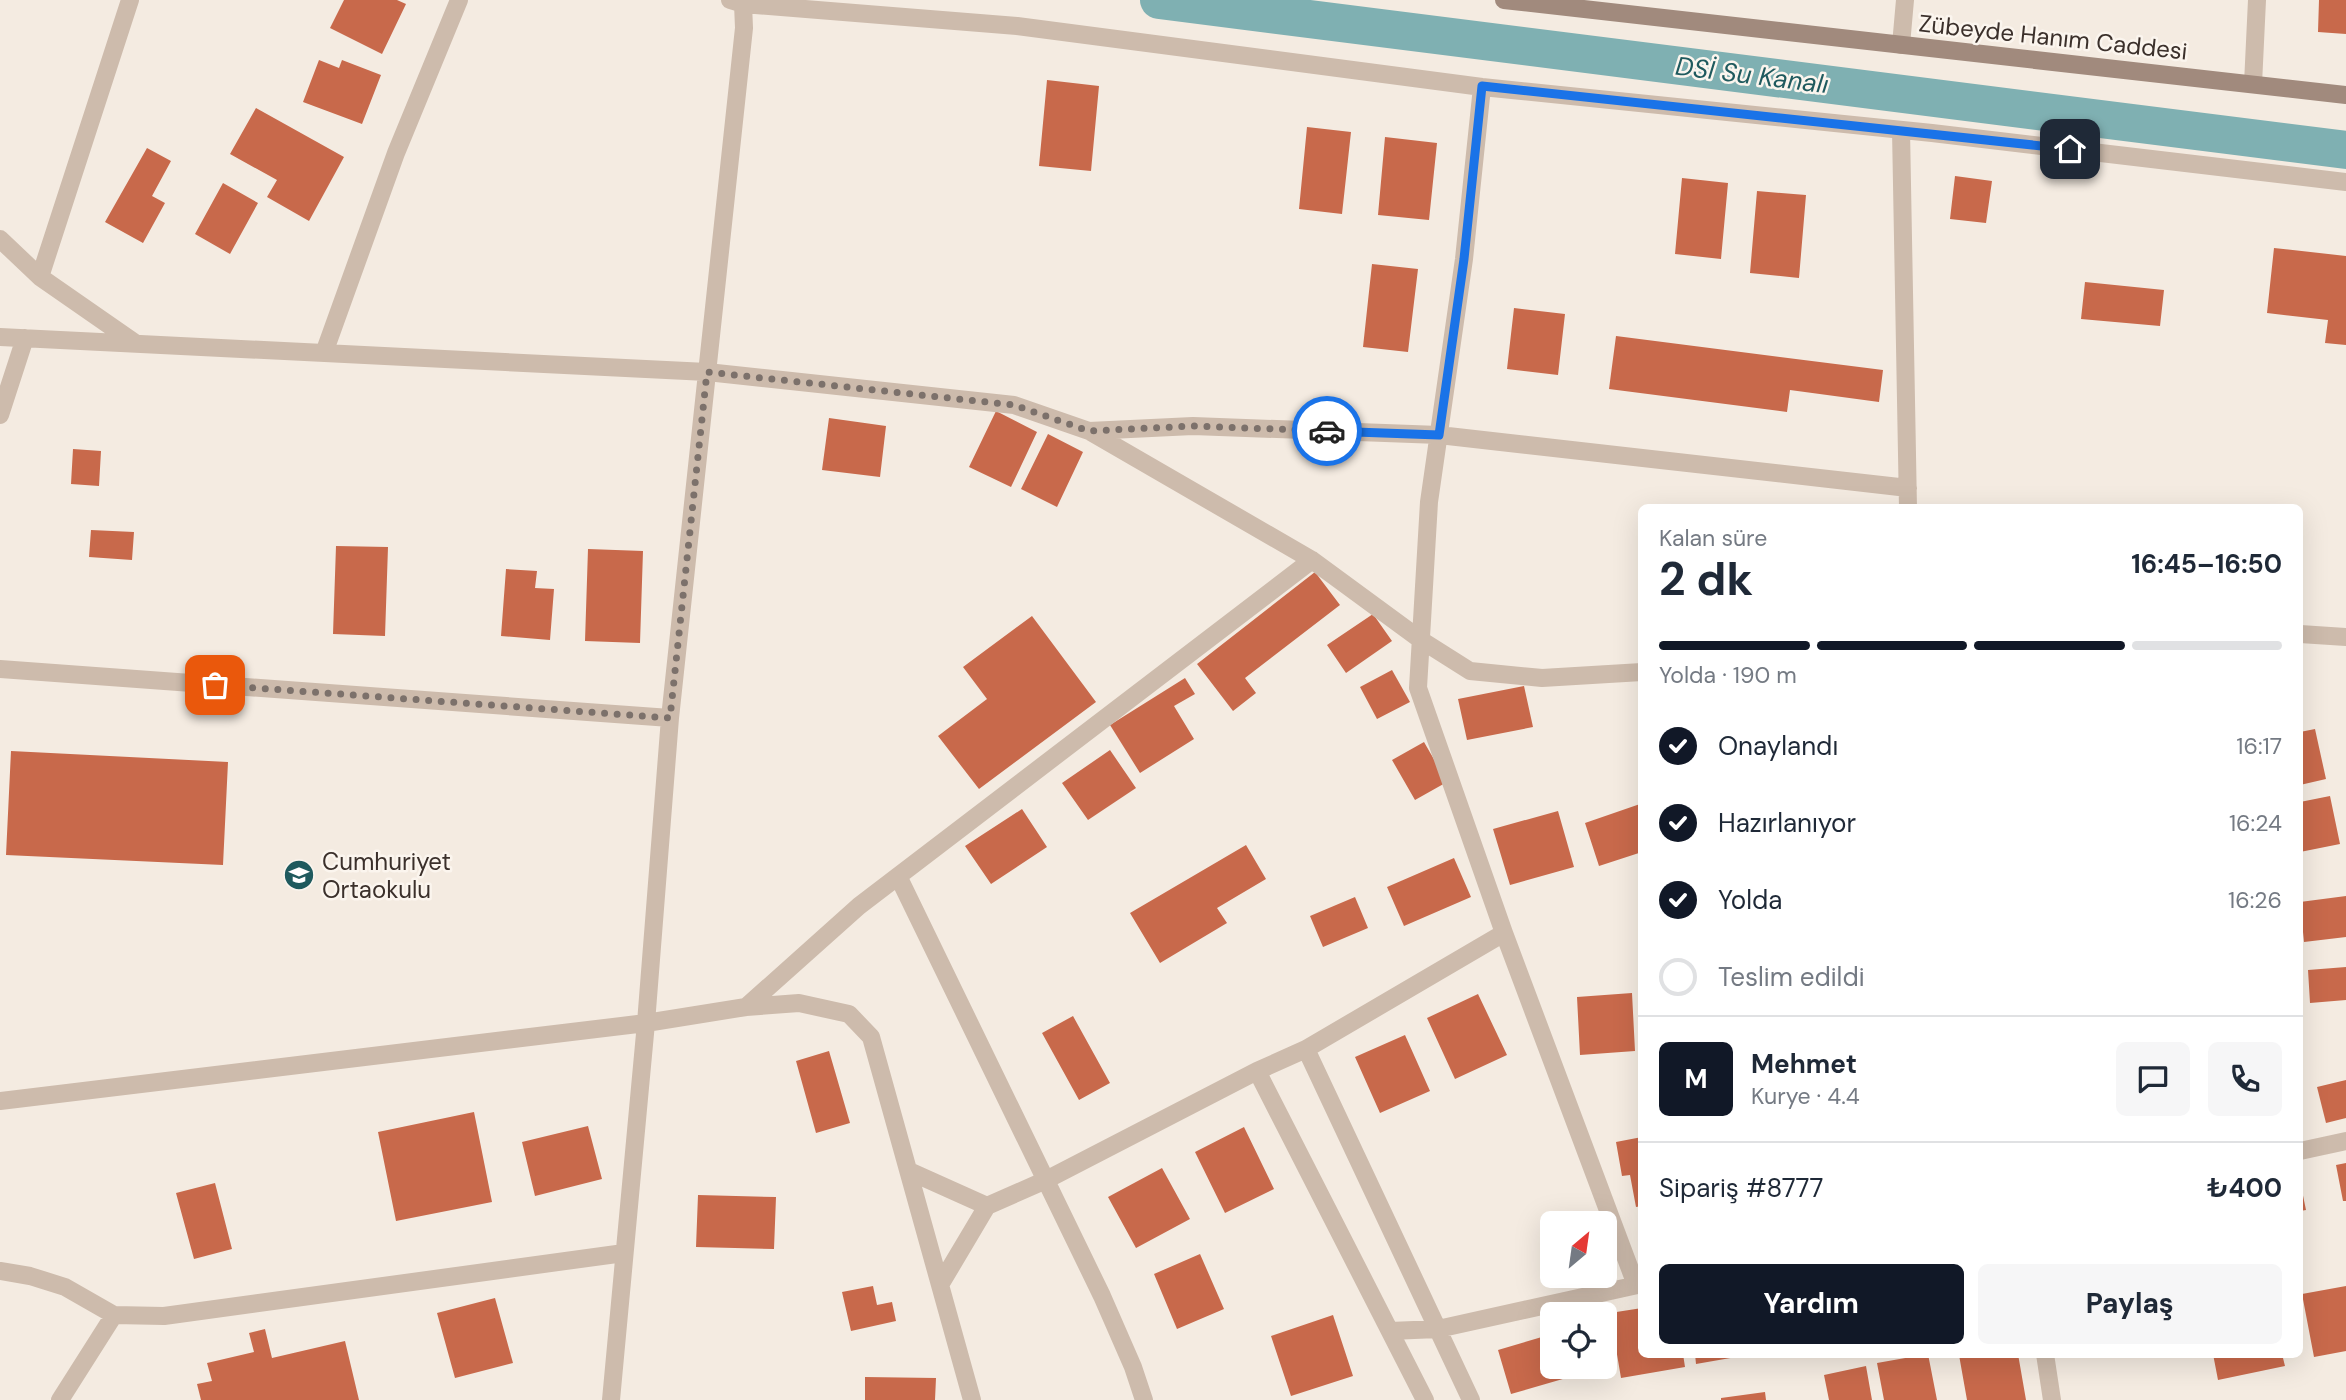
<!DOCTYPE html>
<html lang="tr">
<meta charset="utf-8">
<style>
:root{--surface:#fff;--page:#f6f6f7;--text:#1f2937;--muted:#747a83;--line:#e0e1e3;--accent:#111827}
body{margin:0;font-family:"DM Sans",sans-serif;background:var(--page);color:var(--text);height:100vh;display:flex;flex-direction:column;font-size:26px;white-space:nowrap}
*{box-sizing:border-box;margin:0}
p{font-size:23px;color:var(--muted)}
.icon{flex:none;width:38px;height:38px;fill:none;stroke:currentColor;stroke-width:2;stroke-linecap:round;stroke-linejoin:round}
.map{position:relative;flex:1;overflow:hidden}
.panel{position:absolute;left:1638px;top:504px;width:665px;height:854px;display:flex;flex-direction:column;background:var(--surface);border-radius:10px;box-shadow:0 7px 28px #0002}
.panel>*{flex:none}
.needle{width:46px;rotate:29deg}
.buttons{position:absolute;left:1540px;top:1211px;display:grid;gap:14px}
.buttons a{display:grid;place-items:center;width:77px;height:77px;border-radius:10px;background:var(--surface);box-shadow:0 7px 28px #0002;font-size:35px}
.pin{position:absolute;display:grid;place-items:center;width:60px;height:60px;color:#fff;margin:-30px;border-radius:14px;box-shadow:0 4px 10px #0006}
.courier{position:absolute;display:grid;place-items:center;width:70px;height:70px;margin:-35px;border:5px solid #1a73e8;border-radius:50%;background:#fff;color:#222;box-shadow:0 2px 9px #0007}
.head em{font-style:normal;font-weight:700}
.head div{display:flex;flex-direction:column-reverse}
.head{display:flex;align-items:center;justify-content:space-between;height:119px;padding:0 21px}
h1{font-size:46px;font-weight:700;line-height:52px}
.bar{display:grid;grid-template-columns:repeat(4,1fr);gap:10px 7px;align-content:center;height:84px;padding:0 21px}
.bar i{height:9px;border-radius:5px;background:var(--line)}
.bar .active{background:var(--accent)}
.bar p{grid-column:span 4}
.line{display:flex;align-items:center;gap:18px;padding:0 21px;border-top:2px solid var(--line)}
.line div{flex:1}
.round{display:grid;place-items:center;flex:none;width:74px;height:74px;border-radius:10px;background:var(--page)}
ol{padding:0 21px;list-style:none}
li{display:flex;align-items:center;gap:21px;height:77px}
li p{margin-inline-start:auto}
li .icon{padding:7px;border-radius:50%;background:var(--accent);color:#fff;stroke-width:4}
li:last-child{color:var(--muted)}
li i{width:38px;height:38px;border:4px solid var(--line);border-radius:50%}
.cta{display:flex;gap:14px;margin-top:auto;padding:14px 21px}
.cta a{flex:1;height:80px;border-radius:10px;background:var(--accent);color:#fff;font-size:28px;font-weight:700;line-height:80px;text-align:center}
.cta a+a{background:var(--page);color:var(--text)}
.map>svg:first-child{display:block}
</style>
<div class="map">
<svg width="2346" height="1400" viewBox="0 0 2346 1400">
<rect width="100%" height="100%" fill="#f4ebe1"/>
<g fill="none" stroke-linecap="round" stroke-linejoin="round">
<path stroke="#7fb0b2" stroke-width="38" d="M1159,0L2346,150"/>
</g>
<path fill="#c8694b" d="M344,0H397L406,4L382,54L330,28Z
M2319,0H2346V34L2318,32Z
M319,60L339,68L342,60L381,75L362,124L303,102Z
M1047,80L1099,86L1091,171L1039,166Z
M256,108L344,157L309,221L267,197L277,180L230,154Z
M1307,127L1351,132L1342,214L1299,209Z
M1385,137L1437,143L1429,220L1378,215Z
M147,148L171,161L152,196L165,203L143,243L105,222Z
M1955,176L1992,181L1986,223L1950,219Z
M1682,178L1728,183L1721,259L1675,254Z
M223,183L258,203L230,254L195,234Z
M1757,191L1806,195L1799,278L1750,273Z
M2274,248L2346,256V345L2325,343L2328,320L2267,313Z
M1372,264L1418,269L1408,352L1363,347Z
M2085,282L2164,290L2160,326L2081,319Z
M1514,308L1565,314L1558,375L1507,369Z
M1616,336L1883,370L1879,402L1790,390L1787,412L1609,389Z
M996,411L1037,432L1011,487L969,467Z
M829,418L886,426L880,477L822,470Z
M1048,434L1083,452L1057,507L1021,489Z
M73,449L101,451L99,486L71,484Z
M91,530L134,532L132,560L89,557Z
M336,546L388,547L385,636L333,634Z
M588,549L643,551L640,643L585,641Z
M506,569L537,571L535,588L554,589L550,640L501,636Z
M1315,572L1340,605L1245,678L1256,693L1233,711L1197,664Z
M1373,614L1392,641L1346,673L1327,645Z
M1032,616L1096,702L979,789L938,736L987,699L963,667Z
M1392,670L1410,702L1377,719L1360,687Z
M1185,678L1195,694L1174,706L1194,739L1140,773L1110,725Z
M1524,686L1533,727L1467,740L1458,699Z
M2315,729L2326,779L2300,785V732Z
M1424,742L1447,782L1415,800L1392,760Z
M1110,750L1136,788L1088,820L1062,783Z
M11,751L228,762L223,865L6,855Z
M2330,796L2340,844L2300,852V802Z
M1640,804L1642,852L1599,866L1585,823Z
M1022,809L1047,847L991,884L965,846Z
M1558,811L1574,867L1510,885L1493,829Z
M1246,845L1266,879L1217,908L1227,923L1160,963L1130,913Z
M1454,858L1471,897L1404,926L1387,887Z
M2346,896V937L2304,942L2300,902Z
M1355,897L1368,928L1323,947L1310,916Z
M2346,967V1000L2310,1003L2308,970Z
M1632,993L1635,1051L1580,1055L1577,997Z
M1478,994L1507,1055L1455,1079L1427,1018Z
M1073,1016L1110,1083L1079,1100L1042,1033Z
M1405,1035L1430,1091L1380,1113L1355,1057Z
M829,1051L850,1123L816,1133L796,1061Z
M2346,1080V1118L2326,1123L2317,1087Z
M474,1112L492,1202L396,1221L378,1132Z
M588,1126L602,1179L535,1196L522,1142Z
M1244,1127L1274,1189L1225,1213L1195,1152Z
M1642,1137V1206L1636,1207L1630,1175L1622,1176L1616,1142Z
M2346,1163V1201H2343L2336,1165Z
M1162,1168L1190,1219L1136,1248L1108,1197Z
M2300,1181L2306,1210L2300,1211Z
M215,1183L232,1249L194,1259L176,1193Z
M698,1195L776,1197L774,1249L696,1247Z
M1200,1254L1224,1309L1177,1329L1154,1274Z
M873,1286L877,1305L892,1302L896,1321L851,1331L842,1292Z
M2346,1286V1351L2314,1357L2302,1294Z
M495,1298L513,1363L455,1378L437,1313Z
M1642,1308V1354H1683L1685,1367L1621,1378L1610,1313Z
M1333,1315L1353,1376L1291,1396L1271,1336Z
M265,1329L272,1358L345,1341L359,1400H201L197,1384L212,1381L207,1363L254,1352L249,1333Z
M1552,1334V1367H1578L1580,1374L1511,1394L1498,1350Z
M1695,1354H1742V1356L1696,1364Z
M1928,1354L1937,1400H1884L1877,1363Z
M2018,1354L2026,1400H1967L1959,1355Z
M2213,1354H2282L2285,1366L2218,1380Z
M1866,1366L1872,1400H1829L1824,1375Z
M865,1377L936,1378L935,1400H865Z
M1765,1392L1766,1400H1721V1398Z"/>
<g fill="none" stroke-linecap="round" stroke-linejoin="round">
<path stroke="#cdbbac" stroke-width="18" d="M743,4L1017,26L1482,87L1932,133L2346,182
M1901,45L1905,0
M2253,84L2257,0
M1482,87L1464,259L1429,502L1418,688L1504,933L1636,1285
M1901,130L1908,508
M0,239L40,277L135,343
M40,277L130,0
M0,337L707,372L1014,405L1089,431L1312,560L1421,640L1470,671L1542,678L1642,672
M324,353L396,153L459,0
M0,415L25,338
M1089,431L1193,426L1439,435L1908,488
M2300,634L2346,637
M0,669L670,718
M898,876L1102,1296L1133,1367L1144,1400
M746,1007L859,906L1312,560
M1306,1049L1471,1400
M1257,1071L1425,1400
M0,1101L646,1023L746,1007L799,1003L849,1014L871,1037L972,1400
M2300,1151L2346,1141
M909,1171L987,1206
M0,1271L30,1276L65,1287L114,1315L164,1316L624,1253
M940,1285L987,1206L1046,1180L1257,1071L1306,1049L1504,933
M1390,1331L1438,1329L1642,1284
M2045,1354L2052,1400
M60,1400L114,1315
M611,1400L646,1023L670,718L744,28L743,4L730,0"/>
<path stroke="#a18a7d" stroke-width="18" d="M1504,0L2346,95"/>
</g>
<g fill="none" stroke-linecap="round" stroke-linejoin="round">
<path stroke="#7c716b" stroke-width="7" stroke-dasharray="0 12.6" d="M215,685L670,718L707,372L1014,405L1089,431L1193,426L1327,431"/>
<path stroke="#1a73e8" stroke-width="9" d="M1327,431L1439,435L1464,259L1482,86L2070,149"/>
</g>
<defs>
<g id="school-disc" transform="scale(1.575)"><circle r="9.5" fill="#1f5a5e" stroke="#fbf5ee"/><path d="M0-5L7-2L0 1L-7-2ZM-4 1L0 2.5L4 1V4Q0 6-4 4Z" fill="#fff"/></g>
</defs>
<g fill-rule="evenodd">
<use href="#school-disc" x="299" y="875"/>
</g>
<g text-anchor="middle" dominant-baseline="central" stroke-width="5" stroke-linejoin="round" paint-order="stroke">
<g font-size="24" fill="#3b302b" stroke="#fbf5ee">
<text transform="translate(2053 37) rotate(6)">Zübeyde Hanım Caddesi</text>
</g>
<g font-size="24" fill="#3b302b" stroke="#fbf5ee" text-anchor="start">
<text x="322" y="861">Cumhuriyet<tspan x="322" dy="28">Ortaokulu</tspan></text>
</g>
<g font-size="26" font-style="italic" fill="#1f5a5e" stroke="#fbf5ee">
<text transform="translate(1752 75) rotate(7)">DSİ Su Kanalı</text>
</g>
</g>
</svg>
<div class="buttons">
<a><svg class="needle" viewBox="-14 -14 28 28"><path d="M0-13l5 13h-10z" fill="#e53935"/><path d="M0 13l5-13h-10z" fill="#747a83"/></svg></a>
<a><svg class="icon" aria-label="locate" viewBox="0 0 24 24"><circle cx="12" cy="12" r="6"/><path d="M12 2v4M12 18v4M2 12h4M18 12h4"/></svg></a>
</div>
<div class="pin" style="left:215px;top:685px;background:#ea580c"><svg class="icon" aria-label="bag" viewBox="0 0 24 24"><path d="M5 8h14l-1 12H6zM9 8a3 3 0 0 1 6 0"/></svg></div>
<div class="pin" style="left:2070px;top:149px;background:#1f2937"><svg class="icon" aria-label="home" viewBox="0 0 24 24"><path d="M3 11l9-7 9 7M6 9v11h12V9"/></svg></div>
<div class="courier" style="left:1327px;top:431px"><svg class="icon" aria-label="car" viewBox="0 0 24 24"><path d="M5 17H2v-5l4-1 3-4h7l3 4 3 1v5h-3M9 17h6M6 11h13"/><circle cx="7" cy="17" r="2"/><circle cx="17" cy="17" r="2"/></svg></div>
<section class="panel">
<div class="head"><div><h1>2 dk</h1><p>Kalan süre</p></div><em>16:45–16:50</em></div>
<div class="bar"><i class="active"></i><i class="active"></i><i class="active"></i><i></i><p>Yolda · 190 m</p></div>
<ol>
<li><svg class="icon" aria-label="check" viewBox="0 0 24 24"><path d="M5 12l5 5 9-10"/></svg>Onaylandı<p>16:17</p></li>
<li><svg class="icon" aria-label="check" viewBox="0 0 24 24"><path d="M5 12l5 5 9-10"/></svg>Hazırlanıyor<p>16:24</p></li>
<li><svg class="icon" aria-label="check" viewBox="0 0 24 24"><path d="M5 12l5 5 9-10"/></svg>Yolda<p>16:26</p></li>
<li><i></i>Teslim edildi</li>
</ol>
<div class="line" style="height:126px"><b class="round" style="background:var(--accent);color:#fff">M</b><div><b>Mehmet</b><p>Kurye · 4.4</p></div><a class="round"><svg class="icon" aria-label="chat" viewBox="0 0 24 24"><path d="M4 5h16v11H9l-5 4z"/></svg></a><a class="round"><svg class="icon" aria-label="phone" viewBox="0 0 24 24"><path d="M5 4h4l2 5-3 2q2 4 5 5l2-3 5 2v4C11 20 4 13 5 4z"/></svg></a></div>
<div class="line" style="height:91px"><div>Sipariş #8777</div><b>₺400</b></div>
<div class="cta"><a>Yardım</a><a>Paylaş</a></div>
</section>
</div>
